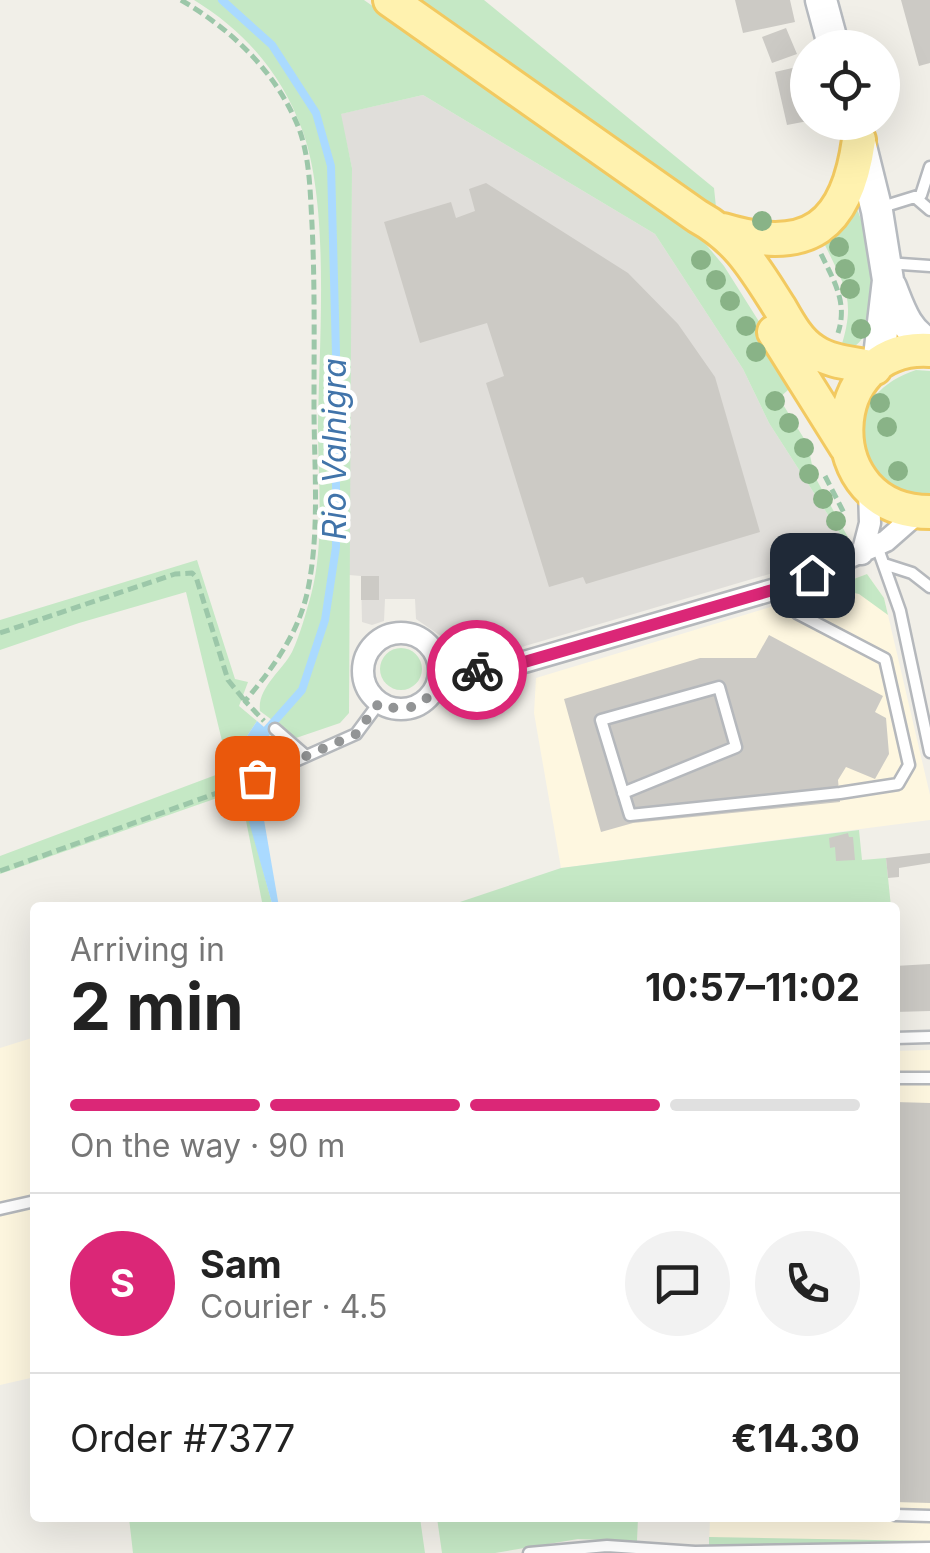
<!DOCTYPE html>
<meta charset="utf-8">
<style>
:root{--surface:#fff;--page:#f2f2f2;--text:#222;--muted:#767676;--line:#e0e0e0;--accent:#db2777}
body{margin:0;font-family:Inter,sans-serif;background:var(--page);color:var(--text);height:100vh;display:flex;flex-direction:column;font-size:38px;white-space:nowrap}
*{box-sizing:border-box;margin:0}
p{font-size:32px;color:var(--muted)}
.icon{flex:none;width:55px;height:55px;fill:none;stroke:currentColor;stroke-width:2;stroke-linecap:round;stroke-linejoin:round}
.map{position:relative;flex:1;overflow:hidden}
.side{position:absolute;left:30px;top:902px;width:870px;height:620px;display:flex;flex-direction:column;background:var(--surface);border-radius:10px;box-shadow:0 10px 40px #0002}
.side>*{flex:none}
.controls{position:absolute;left:790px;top:30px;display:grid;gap:20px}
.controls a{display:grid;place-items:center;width:110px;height:110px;border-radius:50%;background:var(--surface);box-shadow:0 10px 40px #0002;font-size:50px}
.pin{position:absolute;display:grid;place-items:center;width:85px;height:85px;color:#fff;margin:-42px;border-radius:20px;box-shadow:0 5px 15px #0006}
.courier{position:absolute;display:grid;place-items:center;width:100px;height:100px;margin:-50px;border:8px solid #db2777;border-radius:50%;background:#fff;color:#222;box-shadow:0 2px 12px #0007}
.summary em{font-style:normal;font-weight:700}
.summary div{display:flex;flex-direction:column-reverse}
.summary{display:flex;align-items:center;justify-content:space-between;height:170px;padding:0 40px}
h1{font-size:65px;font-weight:700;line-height:75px}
.bar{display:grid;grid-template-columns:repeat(4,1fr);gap:15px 10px;align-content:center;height:120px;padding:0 40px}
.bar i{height:12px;border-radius:8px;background:var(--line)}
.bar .active{background:var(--accent)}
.bar p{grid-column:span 4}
.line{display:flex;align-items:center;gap:25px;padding:0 40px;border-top:2px solid var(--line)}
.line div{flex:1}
.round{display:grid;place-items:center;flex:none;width:105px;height:105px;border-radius:52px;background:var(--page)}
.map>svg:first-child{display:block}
</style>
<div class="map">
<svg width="930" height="1553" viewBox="0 0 930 1553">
<rect width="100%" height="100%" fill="#f1efe8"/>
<path fill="#fef7e0" d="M867,574L884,598L930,795V820L561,868L534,713L536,678L810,595Z
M35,1037V1377L0,1385V1048Z
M930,1050V1541L709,1546L710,1518H895V1051Z"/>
<path fill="#e0deda" d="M423,95L655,234L743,369L769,423L848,546L821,558L812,538L786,545L793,567L501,653L465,649L451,643L416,619L415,599H385L384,621L372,625L362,622L361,576L349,575L352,168L340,114Z"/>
<path fill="#c5e8c5" d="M194,0H364L664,210L703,241L724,266L797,382L779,398L808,445L814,475L850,541L848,546L769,423L743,369L655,234L423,95L341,114L352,168L349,713L340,723L296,738L260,711C257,688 282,671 292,652C300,635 306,613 311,595C325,542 318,481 318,427C319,343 330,209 303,132C282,74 246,32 194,0Z
M416,0H484L714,188L716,207Z
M856,207C869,231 880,317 861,340C855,348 849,348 840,350C857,299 845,287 823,241Z
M916,370L930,371V496C923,496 913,496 907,494C900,492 893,486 887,481C837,443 862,387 916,370Z
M197,560L235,679L248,682L239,706L257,721L239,748L238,777L273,907H263L240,790L0,874V856L229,770L186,592L79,623L0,650V620Z
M867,574L884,598L888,615L859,594L830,588Z
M380 669a21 21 0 1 1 42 0a21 21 0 1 1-42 0Z
M859,830L862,860L886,858L891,907L442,908L561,868Z
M129,1518H420L425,1553H133Z
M437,1518H638L637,1541L578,1539L495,1553H442Z
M709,1537L930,1541L709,1546Z"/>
<path fill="#aadaff" d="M257,721L271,733L260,750L255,771L238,777L239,748Z
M258,785L279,907H273L240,790Z"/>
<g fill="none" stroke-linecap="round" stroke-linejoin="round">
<path stroke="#aadaff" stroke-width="8" d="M222,0L272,45L316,113L331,166L336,354V547L325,620L302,690L263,734"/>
</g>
<path fill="#cccac5" d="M735,0H790L795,22L743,33Z
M901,0H930V63L919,66Z
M786,28L797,54L772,63L762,37Z
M801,66L808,95V121L787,125L775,72Z
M486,183L628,273L678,324L715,377L760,532L586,584L583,577L549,587L486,383L504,376L487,323L420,343L384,222L451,202L456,218L475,211L469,189Z
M361,576H379V600H361Z
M769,635L883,696L875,712L886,718L889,754L875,779L846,767L838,780L840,802L633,823L601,832L564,699L700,658H756Z
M848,833L849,837H853L855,860L836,861L835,847L830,848L829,838Z
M930,853V863L899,868V877L888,878L886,858Z
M930,964V1011L895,1012V966Z
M895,1102L930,1103V1503L895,1502Z"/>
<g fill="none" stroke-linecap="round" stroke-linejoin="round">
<g stroke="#b5b8bc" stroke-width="15">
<path id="service" d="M916,198L930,210
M879,208L921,195L930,167
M887,263L930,266
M877,546L900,611L930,752
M884,564L912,573L930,587
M275,729L306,756
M257,778L356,734L379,703
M623,793L736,747L719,687L601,720L630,815L840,793L898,784L909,765L885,659L797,613L786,587
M895,1038L930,1037
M895,1078H930
M0,1209L35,1201
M895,1515L930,1516
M529,1553L607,1546L695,1552L930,1548"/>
</g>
<g stroke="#b5b8bc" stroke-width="25">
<path id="minor" d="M862,554L870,523L869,489
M363 671a38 38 0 1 1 76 0a38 38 0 1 1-76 0Z
M439,673L500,669L786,586L886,541L919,512"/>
</g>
<g stroke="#b6babf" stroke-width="35">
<path id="secondary" d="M821,0L834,48
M855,122L877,211L888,280L878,365
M891,287C900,310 907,333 930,344"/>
</g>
<g stroke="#f2c960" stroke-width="38">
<path id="primary" d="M390,0L697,216C739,239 755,269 780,308C789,324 799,342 814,351C832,363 854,363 875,368
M723,230C809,256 847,226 859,140
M774,332L846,447
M930,350C822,343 815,512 930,512"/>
</g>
<path stroke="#9cc7a9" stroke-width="5" stroke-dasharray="10 5" stroke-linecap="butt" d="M181,0C232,30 275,71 298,126C310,157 310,191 312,224C315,285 314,346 314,407C314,466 320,530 308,589C299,633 273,668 245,701L264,721
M821,254C834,281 848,303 838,333
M825,476L845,515
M0,633L175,574L192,573L196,577L228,680L245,701
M0,871L242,784"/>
<use href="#service" stroke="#fff" stroke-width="10"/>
<use href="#minor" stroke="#fff" stroke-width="20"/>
<use href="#secondary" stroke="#fff" stroke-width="30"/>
<use href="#primary" stroke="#fff2af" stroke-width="32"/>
</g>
<g fill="#89b387">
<circle cx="762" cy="221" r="10"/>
<circle cx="839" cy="247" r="10"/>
<circle cx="701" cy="260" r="10"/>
<circle cx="845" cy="269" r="10"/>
<circle cx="716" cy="280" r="10"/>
<circle cx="850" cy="289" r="10"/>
<circle cx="730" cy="301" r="10"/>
<circle cx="746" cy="326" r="10"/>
<circle cx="861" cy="329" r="10"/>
<circle cx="756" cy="352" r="10"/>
<circle cx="775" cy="401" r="10"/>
<circle cx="880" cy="403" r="10"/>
<circle cx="789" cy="423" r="10"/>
<circle cx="887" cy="427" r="10"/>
<circle cx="804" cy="448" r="10"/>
<circle cx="898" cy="471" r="10"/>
<circle cx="809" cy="474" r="10"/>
<circle cx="823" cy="499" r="10"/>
<circle cx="836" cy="521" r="10"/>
<circle cx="826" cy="552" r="10"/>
</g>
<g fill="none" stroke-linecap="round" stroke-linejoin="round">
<path stroke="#929495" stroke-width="10" stroke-dasharray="0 18" d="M257,778L356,734L379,703C407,717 435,703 439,672L477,670"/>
<path stroke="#db2777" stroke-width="12" d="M477,670L500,669L786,586L812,575"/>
</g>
<g text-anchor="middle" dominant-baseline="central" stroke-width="9" stroke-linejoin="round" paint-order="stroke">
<g font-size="32" font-style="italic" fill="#4174aa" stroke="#fff">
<text transform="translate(334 449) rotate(-90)">Rio Valnigra</text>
</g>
</g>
</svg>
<div class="controls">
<a><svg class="icon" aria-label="locate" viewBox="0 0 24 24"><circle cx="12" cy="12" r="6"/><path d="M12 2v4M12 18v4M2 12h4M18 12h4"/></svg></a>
</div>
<div class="pin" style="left:257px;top:778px;background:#ea580c"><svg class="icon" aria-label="bag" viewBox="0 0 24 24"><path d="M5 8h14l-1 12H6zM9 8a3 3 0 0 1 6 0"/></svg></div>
<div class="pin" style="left:812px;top:575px;background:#1f2937"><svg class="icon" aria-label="home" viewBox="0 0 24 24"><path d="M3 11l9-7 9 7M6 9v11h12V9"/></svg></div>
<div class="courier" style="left:477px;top:670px"><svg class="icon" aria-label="bike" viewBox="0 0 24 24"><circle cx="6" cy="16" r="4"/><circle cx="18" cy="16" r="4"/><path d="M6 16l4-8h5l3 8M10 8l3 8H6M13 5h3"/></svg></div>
<section class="side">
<div class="summary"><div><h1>2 min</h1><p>Arriving in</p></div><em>10:57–11:02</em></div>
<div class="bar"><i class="active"></i><i class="active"></i><i class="active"></i><i></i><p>On the way · 90 m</p></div>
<div class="line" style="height:180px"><b class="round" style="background:var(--accent);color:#fff">S</b><div><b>Sam</b><p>Courier · 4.5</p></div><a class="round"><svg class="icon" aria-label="chat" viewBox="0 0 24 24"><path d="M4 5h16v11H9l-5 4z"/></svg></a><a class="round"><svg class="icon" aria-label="phone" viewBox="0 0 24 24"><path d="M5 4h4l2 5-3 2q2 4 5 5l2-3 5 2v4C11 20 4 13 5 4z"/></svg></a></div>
<div class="line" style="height:130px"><div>Order #7377</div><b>€14.30</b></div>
</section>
</div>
